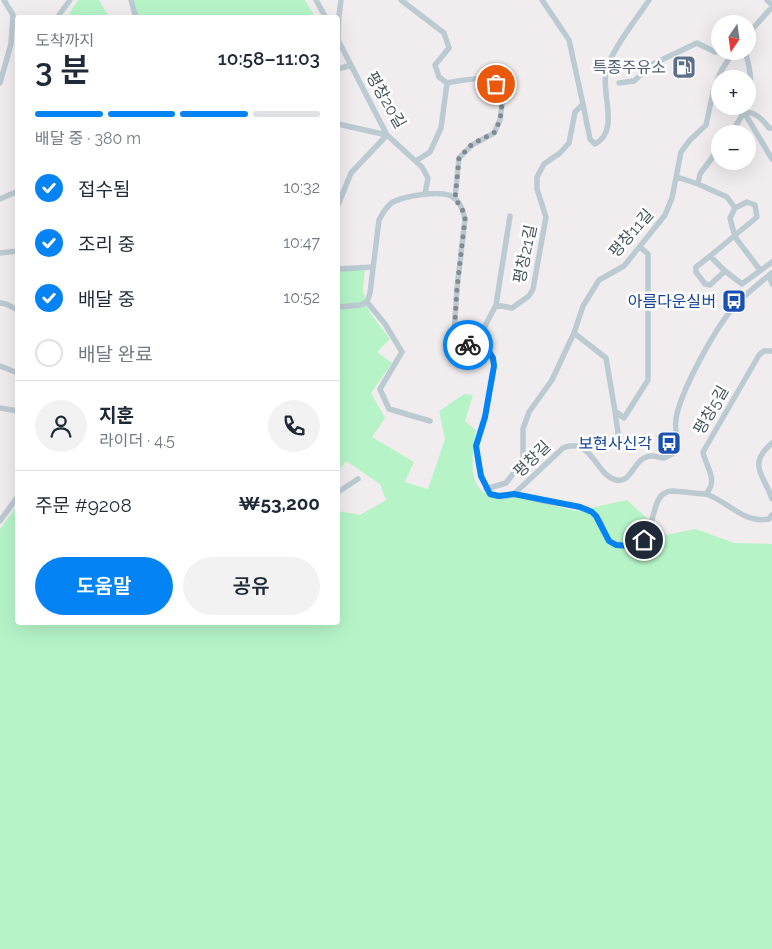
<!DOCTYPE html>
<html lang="ko">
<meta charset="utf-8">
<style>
:root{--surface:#fff;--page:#f2f2f3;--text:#1f2937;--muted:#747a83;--line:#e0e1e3;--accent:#0484f4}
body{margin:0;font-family:Raleway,"Noto Sans KR",sans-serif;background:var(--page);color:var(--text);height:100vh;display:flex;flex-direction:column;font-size:19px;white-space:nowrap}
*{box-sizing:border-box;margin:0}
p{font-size:16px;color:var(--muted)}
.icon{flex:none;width:28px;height:28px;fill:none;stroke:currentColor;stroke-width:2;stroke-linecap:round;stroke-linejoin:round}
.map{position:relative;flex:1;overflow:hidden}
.panel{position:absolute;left:15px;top:15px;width:325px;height:610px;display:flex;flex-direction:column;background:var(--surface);border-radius:5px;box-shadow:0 5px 20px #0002}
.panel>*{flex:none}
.needle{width:32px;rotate:193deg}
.buttons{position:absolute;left:711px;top:15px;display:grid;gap:10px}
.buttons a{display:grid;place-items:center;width:45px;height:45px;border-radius:50%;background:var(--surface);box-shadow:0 5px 20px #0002;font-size:25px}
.pin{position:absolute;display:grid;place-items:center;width:42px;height:42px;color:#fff;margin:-21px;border:2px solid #fff;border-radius:50%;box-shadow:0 1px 5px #0007}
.courier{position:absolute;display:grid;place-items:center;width:50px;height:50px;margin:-25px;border:4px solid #0484f4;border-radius:50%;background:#fff;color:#222;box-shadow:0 1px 6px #0007}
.headline em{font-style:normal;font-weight:600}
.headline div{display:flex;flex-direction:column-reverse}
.headline{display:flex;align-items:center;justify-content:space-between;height:85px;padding:0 20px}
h1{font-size:32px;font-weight:600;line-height:38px}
.bar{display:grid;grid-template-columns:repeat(4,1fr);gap:8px 5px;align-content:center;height:60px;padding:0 20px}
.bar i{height:6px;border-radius:4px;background:var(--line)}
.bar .on{background:var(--accent)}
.bar p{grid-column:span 4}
.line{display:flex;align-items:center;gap:12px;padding:0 20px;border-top:1px solid var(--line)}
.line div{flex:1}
.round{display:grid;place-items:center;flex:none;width:52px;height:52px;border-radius:26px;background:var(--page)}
ol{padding:0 20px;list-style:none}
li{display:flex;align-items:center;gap:15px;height:55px}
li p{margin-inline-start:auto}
li .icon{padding:5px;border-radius:50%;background:var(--accent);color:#fff;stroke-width:4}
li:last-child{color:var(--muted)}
li i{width:28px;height:28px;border:2px solid var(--line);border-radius:50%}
.primary-button{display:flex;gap:10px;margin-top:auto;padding:10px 20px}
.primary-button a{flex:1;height:58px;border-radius:30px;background:var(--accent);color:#fff;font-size:20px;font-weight:600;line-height:58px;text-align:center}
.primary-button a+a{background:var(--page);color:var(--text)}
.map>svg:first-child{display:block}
</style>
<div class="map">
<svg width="772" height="949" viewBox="0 0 772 949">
<rect width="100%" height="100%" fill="#f1edee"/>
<path fill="#b6f4c8" d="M78,0H99L109,17H67Z
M134,0H305L315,17H137Z
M365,268L363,291L370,313L390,339L377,352L392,363L371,393L385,418L372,437L414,462L405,482L428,489L445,439L439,411L464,394L473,395L465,421L476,430C473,450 465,492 493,495C499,496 506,498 512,495L576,511L627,500L665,535L696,529L734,543L772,544V949H0V529L17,506L18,622H338V511L360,515L386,500L380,484L346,461L338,472V271Z"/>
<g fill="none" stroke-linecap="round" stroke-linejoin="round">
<path stroke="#bccad2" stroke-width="5.5" d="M131,0L136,18
M316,0L326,18
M401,0L444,33L449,48L435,65L439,77L447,83
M767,0L772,5
M57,18L70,0
M748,34L772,7
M338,40L387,135L422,167L428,178L425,194
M338,41L339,16L341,0
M745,51C750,67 753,85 748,100
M338,69L351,65
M0,83L11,44L13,15L4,0
M619,83L634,81L653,64L697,43L715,52L724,51
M583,104L590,139L595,144C620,131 601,93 606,72C611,50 636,20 649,0
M745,106L744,112L772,159
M338,124L387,135
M731,134L744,112C756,112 762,119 769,128H772
M416,161L430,152L441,128L447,83C458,81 481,76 491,80C496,82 500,91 503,96L500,120L494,133L472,145L459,158L455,199
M677,177L698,184L727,197L735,208
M698,184L700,174L720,147
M0,199L18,191
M338,205L351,173L387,135
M0,253L18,251
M710,256L757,217L755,205L747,202L735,208L730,218L735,237L760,270
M338,269L373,267
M725,271L710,285L705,284L696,272V267L710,256L725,271L742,284L772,262
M769,275L772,284
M367,302L385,324L402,352L380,389L389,409L430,421
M0,303L6,304L18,310
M496,305L512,308L529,296L533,289L546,217L537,189V177L544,164L560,153L569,143L575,112L583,104L569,40L542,0
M338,307L360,305L367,302L370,293L379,220C383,213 386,206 393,202C405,196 439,190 451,196C460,200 463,211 465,219L457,288L454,335L460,343L488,350L493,358L494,366L485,417L476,446L478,463L481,476L490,494C497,498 506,497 514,494L563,448C592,436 595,475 616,480C633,484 633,456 652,456C656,456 661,458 664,458L672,454L678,446C676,437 675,428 676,419C680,392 714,331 732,309C743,296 758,284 772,273
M574,333L606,358L615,411L624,418L648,380V254L640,247
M474,347L496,305L510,216
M0,366L18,373
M0,408L18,411
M615,411L619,440
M772,443C746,465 765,476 772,499
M486,489L506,483L523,461V429L529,412L552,380L574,333L583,306L599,280L624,266L665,215L672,198L681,152L690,140L706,125L714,88L721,71L734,51
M338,492L358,479
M514,494C524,496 534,499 544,501C559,504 579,504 592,512C609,523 598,547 628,545C662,543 645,492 672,491C675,491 703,494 706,494C728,501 743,524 769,519L772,515
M706,494C719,479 706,468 703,452L759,355L764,351H772
M0,521L18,496"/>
</g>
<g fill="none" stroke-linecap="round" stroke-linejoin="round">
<path stroke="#818a90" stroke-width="5" stroke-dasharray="0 9" d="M468,345L460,343L454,335L457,288L465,219L462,208L455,199L459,158L472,144L494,133L500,120L503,96L496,84"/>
<path stroke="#0484f4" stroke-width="6" d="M468,345L488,350L493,358L494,366L485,417L476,446L481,476L490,494L499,496L514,494L580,507L592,512L596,516L609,541L616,545L630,546L644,540"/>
</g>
<defs>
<g id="fuel-square" transform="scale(1.25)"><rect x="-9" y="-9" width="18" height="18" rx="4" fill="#5c6f8a" stroke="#fff"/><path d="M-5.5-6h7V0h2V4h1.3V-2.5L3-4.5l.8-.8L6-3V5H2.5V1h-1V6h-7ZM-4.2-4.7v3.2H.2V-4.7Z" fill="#fff"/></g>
<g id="bus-square" transform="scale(1.25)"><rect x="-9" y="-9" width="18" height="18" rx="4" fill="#1a4fb4" stroke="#fff"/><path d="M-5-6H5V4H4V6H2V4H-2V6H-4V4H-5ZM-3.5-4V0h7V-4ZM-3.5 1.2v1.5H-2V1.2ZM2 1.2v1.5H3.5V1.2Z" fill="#fff"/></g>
</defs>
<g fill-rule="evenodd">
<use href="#fuel-square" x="684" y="67"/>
<use href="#bus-square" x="734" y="301"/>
<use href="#bus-square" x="669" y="443"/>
</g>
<g text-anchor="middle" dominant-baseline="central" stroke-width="5" stroke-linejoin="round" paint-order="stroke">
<g font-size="16" fill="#4e5e75" stroke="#fff" text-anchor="end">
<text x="666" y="67">특종주유소</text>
</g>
<g font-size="16" fill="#44545d" stroke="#fff">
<text transform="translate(386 100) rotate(60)">평창20길</text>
<text transform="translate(631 233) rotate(-49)">평창11길</text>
<text transform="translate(525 254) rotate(-78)">평창21길</text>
<text transform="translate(711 410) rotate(-60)">평창5길</text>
<text transform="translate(532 459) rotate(-44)">평창길</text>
</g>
<g font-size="16" fill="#164399" stroke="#fff" text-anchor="end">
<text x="716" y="301">아름다운실버</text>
<text x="652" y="443">보현사신각</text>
</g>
</g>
</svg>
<div class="buttons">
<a><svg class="needle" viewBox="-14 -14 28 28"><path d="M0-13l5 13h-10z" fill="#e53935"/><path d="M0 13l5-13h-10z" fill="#747a83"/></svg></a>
<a>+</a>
<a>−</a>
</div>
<div class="pin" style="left:496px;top:84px;background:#ea580c"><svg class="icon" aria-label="bag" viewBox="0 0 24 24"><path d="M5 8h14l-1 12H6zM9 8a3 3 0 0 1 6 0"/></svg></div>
<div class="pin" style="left:644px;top:540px;background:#1f2937"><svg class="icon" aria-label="home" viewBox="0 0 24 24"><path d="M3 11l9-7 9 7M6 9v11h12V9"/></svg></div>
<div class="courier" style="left:468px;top:345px"><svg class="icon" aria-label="bike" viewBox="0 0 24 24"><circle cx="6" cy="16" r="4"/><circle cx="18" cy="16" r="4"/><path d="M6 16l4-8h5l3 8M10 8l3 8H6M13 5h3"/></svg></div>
<section class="panel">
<div class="headline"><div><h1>3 분</h1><p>도착까지</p></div><em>10:58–11:03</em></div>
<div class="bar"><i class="on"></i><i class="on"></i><i class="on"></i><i></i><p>배달 중 · 380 m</p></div>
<ol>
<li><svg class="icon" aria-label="check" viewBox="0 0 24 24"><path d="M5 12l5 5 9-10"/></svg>접수됨<p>10:32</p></li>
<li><svg class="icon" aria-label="check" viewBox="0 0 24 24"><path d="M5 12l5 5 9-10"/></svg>조리 중<p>10:47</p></li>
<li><svg class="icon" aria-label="check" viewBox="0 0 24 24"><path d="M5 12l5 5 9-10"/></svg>배달 중<p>10:52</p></li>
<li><i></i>배달 완료</li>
</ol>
<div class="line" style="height:90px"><a class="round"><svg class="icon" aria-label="person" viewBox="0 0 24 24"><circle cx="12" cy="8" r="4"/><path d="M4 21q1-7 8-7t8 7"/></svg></a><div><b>지훈</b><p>라이더 · 4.5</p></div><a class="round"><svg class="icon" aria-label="phone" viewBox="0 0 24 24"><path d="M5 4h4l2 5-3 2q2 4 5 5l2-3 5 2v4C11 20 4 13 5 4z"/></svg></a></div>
<div class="line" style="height:65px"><div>주문 #9208</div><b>₩53,200</b></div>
<div class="primary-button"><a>도움말</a><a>공유</a></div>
</section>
</div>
